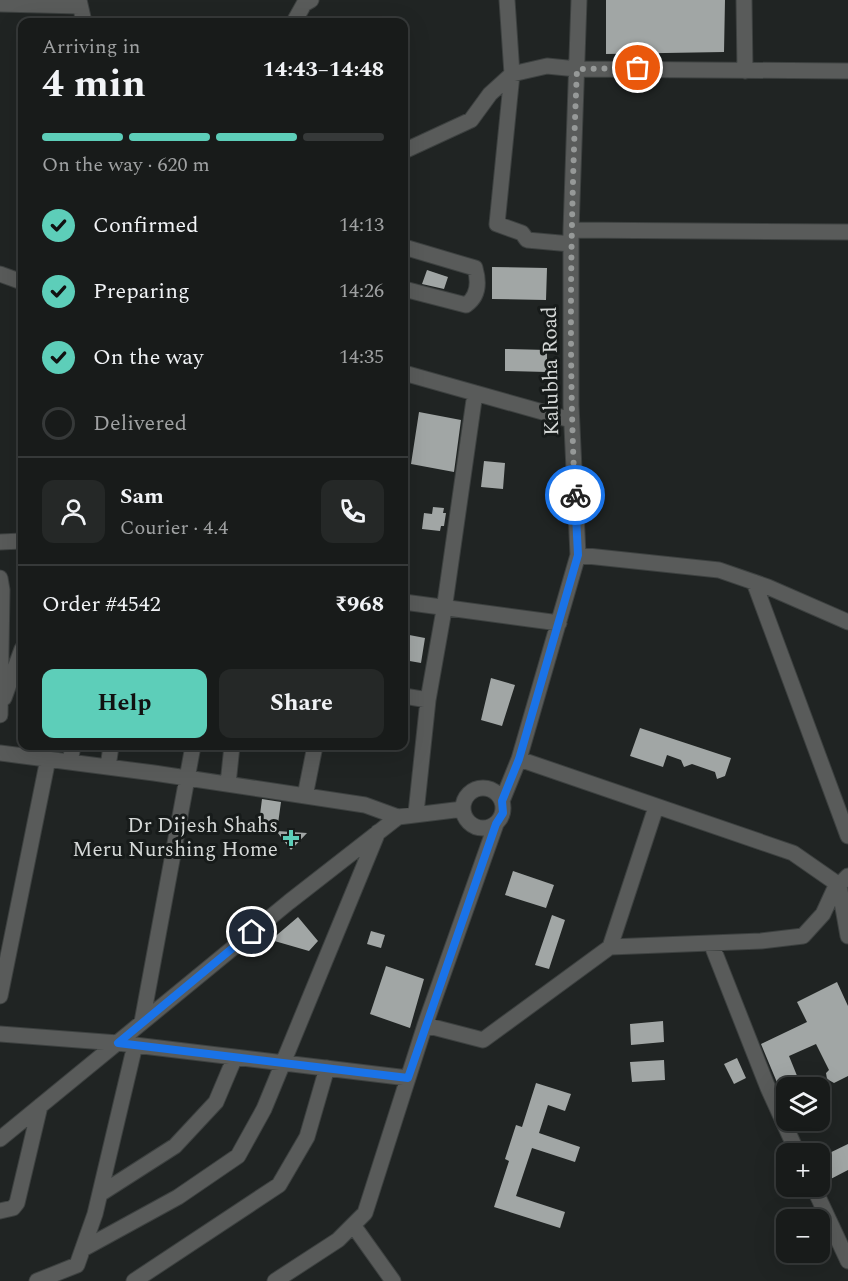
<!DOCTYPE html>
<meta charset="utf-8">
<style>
:root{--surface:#181b1a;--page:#252827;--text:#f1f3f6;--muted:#9fa1a2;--line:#363939;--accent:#5dceb9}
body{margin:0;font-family:Spectral,serif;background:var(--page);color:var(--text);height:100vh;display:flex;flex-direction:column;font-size:22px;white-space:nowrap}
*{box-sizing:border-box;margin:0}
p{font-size:20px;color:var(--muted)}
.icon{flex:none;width:33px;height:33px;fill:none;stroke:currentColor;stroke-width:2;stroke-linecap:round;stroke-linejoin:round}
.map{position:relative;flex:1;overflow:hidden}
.sheet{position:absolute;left:18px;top:18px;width:390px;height:732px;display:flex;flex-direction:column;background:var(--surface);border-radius:12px;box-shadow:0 6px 24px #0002,0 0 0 2px var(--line)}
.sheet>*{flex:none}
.buttons{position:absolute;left:776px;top:1077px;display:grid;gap:12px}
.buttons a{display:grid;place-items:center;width:54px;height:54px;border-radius:12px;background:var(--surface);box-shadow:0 6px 24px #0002,0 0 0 2px var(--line);font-size:30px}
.pin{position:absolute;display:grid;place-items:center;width:51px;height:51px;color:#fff;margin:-26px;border:3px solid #fff;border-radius:50%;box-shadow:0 2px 6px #0007}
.courier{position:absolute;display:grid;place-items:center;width:60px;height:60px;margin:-30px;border:4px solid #1a73e8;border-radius:50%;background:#fff;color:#222;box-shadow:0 2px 8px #0007}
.overview em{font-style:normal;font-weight:700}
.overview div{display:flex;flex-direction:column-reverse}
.overview{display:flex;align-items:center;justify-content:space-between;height:102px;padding:0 24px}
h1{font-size:39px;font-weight:700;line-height:45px}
.bar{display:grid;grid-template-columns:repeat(4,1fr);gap:9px 6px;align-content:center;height:72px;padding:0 24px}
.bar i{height:8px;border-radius:4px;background:var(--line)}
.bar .selected{background:var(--accent)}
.bar p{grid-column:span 4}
.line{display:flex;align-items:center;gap:15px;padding:0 24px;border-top:2px solid var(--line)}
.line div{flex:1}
.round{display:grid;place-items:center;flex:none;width:63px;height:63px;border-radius:12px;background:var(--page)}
ol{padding:0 24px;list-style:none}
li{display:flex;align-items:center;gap:18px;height:66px}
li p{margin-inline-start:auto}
li .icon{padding:6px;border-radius:50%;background:var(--accent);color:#111;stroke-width:4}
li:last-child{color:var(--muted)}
li i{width:33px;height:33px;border:3px solid var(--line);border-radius:50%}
.cta{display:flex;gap:12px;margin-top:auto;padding:12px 24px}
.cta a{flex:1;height:69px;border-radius:12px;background:var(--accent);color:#111;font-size:24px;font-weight:700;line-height:69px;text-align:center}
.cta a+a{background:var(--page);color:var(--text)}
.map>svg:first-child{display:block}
</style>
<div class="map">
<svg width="848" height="1281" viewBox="0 0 848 1281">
<rect width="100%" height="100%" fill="#202423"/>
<path fill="#a1a6a5" d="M606,0H725L724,52L606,54Z
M492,267L547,268L546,300L492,299Z
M427,270L448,277L444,289L422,284Z
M505,349L547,350V372L505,371Z
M419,412L461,420L454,472L411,464Z
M484,461L505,463L503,489L481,487Z
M433,507L444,508L443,513H446L444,526H441L440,531L422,529L424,513L432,514Z
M404,634L425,638L421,663L404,660Z
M491,678L515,685L502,726L481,720Z
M640,728L731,758L725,776L717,779L715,772L692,764L684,767L681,760L667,755L663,767L630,756Z
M262,799L281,802L277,831L307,833L291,850L271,824L259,823Z
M513,871L554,885L546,908L505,895Z
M552,915L565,920L549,969L535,965Z
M298,917L318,941L309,951L271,940Z
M371,931L385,935L381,948L367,944Z
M386,966L424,979L410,1028L370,1014Z
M837,982L848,1006V1076L834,1083L827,1079L826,1073L829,1070L816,1044L789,1056L802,1088H786V1104L761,1044L807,1022L797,1002Z
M663,1021L664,1042L631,1045L630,1024Z
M737,1058L746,1078L734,1084L724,1064Z
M664,1060L665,1080L632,1082L630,1062Z
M536,1083L571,1094L565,1111L548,1105L539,1133L580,1147L575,1162L532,1148L516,1196L565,1212L560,1228L494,1207L509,1161L505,1159L516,1125L522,1127Z
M848,1144V1170L823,1183L819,1175V1158Z"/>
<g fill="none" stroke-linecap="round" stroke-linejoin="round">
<g stroke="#3d4140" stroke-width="17">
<path id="minor" d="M79,0L84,22
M507,0L512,74L497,224L522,233L527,240L571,244
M744,0L745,71
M0,4L80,6
M294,22L304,4L311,0
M404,151L471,120L490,94L512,74L547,66L577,69L848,71
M571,230L848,232
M404,247L475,268C479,282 479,296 466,305L404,289
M0,274L22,282
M404,373L475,393
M0,542L22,541
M578,555L719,570L768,587L848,622
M0,578L2,590L0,715
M754,582L848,836
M404,602L559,623
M404,696L428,700
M4,698L22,649
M0,753L154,773L365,805L398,817
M519,759L793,853L839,885L848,936
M70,762L73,746
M108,767L111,746
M228,784L232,746
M463 808a20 20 0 1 1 40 0a20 20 0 1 1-40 0Z
M305,796L315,746
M502,801L519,759L578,555L571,405V230L579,0
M416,813L428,700L444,610L475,393L571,420
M711,943L768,1088L798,1154
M610,947L761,941L803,936L823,914L834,890L848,876
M0,996L48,759
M142,1022L193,746
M425,1025L483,1040L610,947L656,807
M0,1034L118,1043L408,1078
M0,1139L289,902L398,817L463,809
M813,1186L848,1261
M100,1194L175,1146L216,1102L235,1057
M0,1211L13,1208L17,1203L40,1106
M353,1225L393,1281
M83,1249L178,1197L238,1156L264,1109L378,832
M37,1281L77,1265L95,1214L135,1045
M134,1281L279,1185L307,1137L327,1068
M275,1281L338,1240L365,1213L425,1025L496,824"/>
</g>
<use href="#minor" stroke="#595b5a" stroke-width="15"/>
</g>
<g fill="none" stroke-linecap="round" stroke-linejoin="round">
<path stroke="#969998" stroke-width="6" stroke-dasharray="0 10.8" d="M575,495C568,353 571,211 577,69L638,68"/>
<path stroke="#1a73e8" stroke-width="8" d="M252,932L118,1043L408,1078L496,824L503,813L502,801L519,759L578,555L575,495"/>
</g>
<path fill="#5dceb9" stroke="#171b1a" stroke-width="2" d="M288 829h6v6h6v6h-6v6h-6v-6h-6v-6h6z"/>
<g text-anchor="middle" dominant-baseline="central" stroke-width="6" stroke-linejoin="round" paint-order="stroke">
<g font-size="21" fill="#d5d8d7" stroke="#171b1a">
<text transform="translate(551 371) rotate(-91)">Kalubha Road</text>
</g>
<g font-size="21" fill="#d5d8d7" stroke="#171b1a" text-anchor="end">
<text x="278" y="826">Dr Dijesh Shahs<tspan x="278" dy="24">Meru Nurshing Home</tspan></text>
</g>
</g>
</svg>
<div class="buttons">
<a><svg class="icon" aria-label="layers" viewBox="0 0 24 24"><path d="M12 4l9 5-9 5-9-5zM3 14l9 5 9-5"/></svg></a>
<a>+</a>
<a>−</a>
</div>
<div class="pin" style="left:638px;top:68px;background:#ea580c"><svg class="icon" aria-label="bag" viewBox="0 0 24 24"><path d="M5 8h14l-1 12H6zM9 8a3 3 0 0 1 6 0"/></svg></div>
<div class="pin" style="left:252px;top:932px;background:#1f2937"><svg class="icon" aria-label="home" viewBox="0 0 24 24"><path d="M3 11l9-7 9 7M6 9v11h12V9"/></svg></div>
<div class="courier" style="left:575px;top:495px"><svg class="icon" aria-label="bike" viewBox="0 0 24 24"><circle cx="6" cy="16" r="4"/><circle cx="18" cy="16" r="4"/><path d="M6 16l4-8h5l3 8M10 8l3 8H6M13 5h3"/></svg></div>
<section class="sheet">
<div class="overview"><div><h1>4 min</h1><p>Arriving in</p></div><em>14:43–14:48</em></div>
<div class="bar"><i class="selected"></i><i class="selected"></i><i class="selected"></i><i></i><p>On the way · 620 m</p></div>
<ol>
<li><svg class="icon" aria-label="check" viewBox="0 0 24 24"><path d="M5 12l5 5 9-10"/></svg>Confirmed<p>14:13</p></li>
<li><svg class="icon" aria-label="check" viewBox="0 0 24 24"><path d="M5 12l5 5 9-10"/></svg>Preparing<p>14:26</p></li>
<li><svg class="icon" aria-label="check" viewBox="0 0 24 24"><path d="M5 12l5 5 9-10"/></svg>On the way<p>14:35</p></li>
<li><i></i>Delivered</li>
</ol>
<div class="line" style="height:108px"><a class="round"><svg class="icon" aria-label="person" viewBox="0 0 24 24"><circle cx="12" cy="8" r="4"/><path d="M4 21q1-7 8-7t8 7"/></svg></a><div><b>Sam</b><p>Courier · 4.4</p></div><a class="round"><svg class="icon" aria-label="phone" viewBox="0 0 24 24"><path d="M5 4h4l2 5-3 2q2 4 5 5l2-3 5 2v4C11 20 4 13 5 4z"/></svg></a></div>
<div class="line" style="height:78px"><div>Order #4542</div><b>₹968</b></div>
<div class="cta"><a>Help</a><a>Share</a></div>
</section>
</div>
